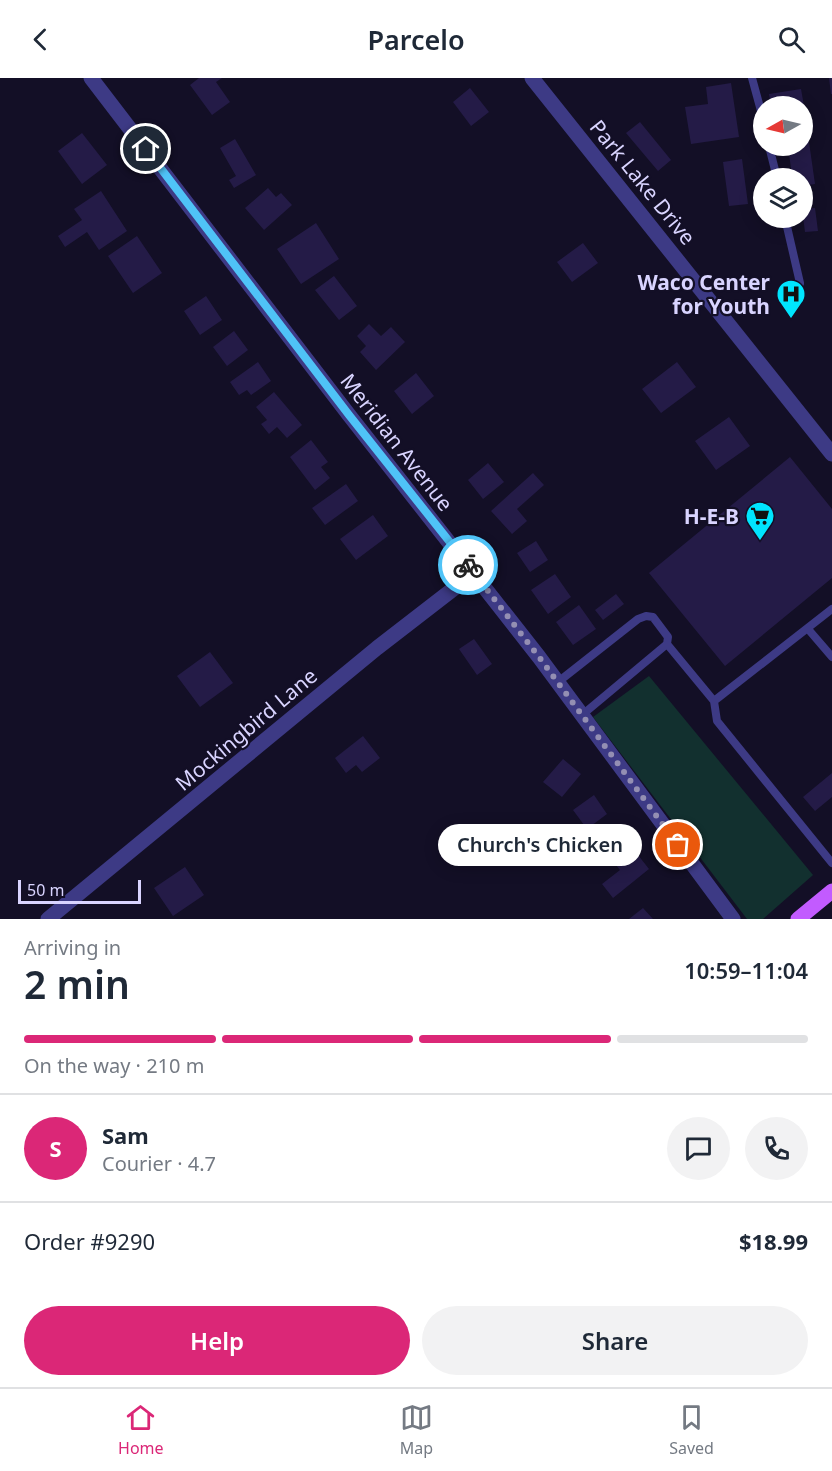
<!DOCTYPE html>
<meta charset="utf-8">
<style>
:root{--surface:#fff;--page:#f2f2f3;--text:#1f2937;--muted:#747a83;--line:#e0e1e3;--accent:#db2777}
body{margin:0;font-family:"Noto Sans",sans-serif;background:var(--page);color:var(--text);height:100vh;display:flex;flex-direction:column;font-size:22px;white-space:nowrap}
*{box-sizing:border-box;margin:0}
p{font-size:20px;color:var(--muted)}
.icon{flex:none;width:33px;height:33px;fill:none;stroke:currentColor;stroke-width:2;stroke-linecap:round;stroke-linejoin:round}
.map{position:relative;height:841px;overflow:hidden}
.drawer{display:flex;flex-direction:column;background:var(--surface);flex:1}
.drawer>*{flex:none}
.needle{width:39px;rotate:262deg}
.controls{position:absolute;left:753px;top:18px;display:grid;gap:12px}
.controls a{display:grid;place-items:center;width:60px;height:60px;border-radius:50%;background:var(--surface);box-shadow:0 3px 15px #0003;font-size:30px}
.scale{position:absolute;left:18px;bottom:15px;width:123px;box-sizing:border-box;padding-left:6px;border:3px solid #d9d4ff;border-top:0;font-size:16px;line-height:21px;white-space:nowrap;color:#d9d4ff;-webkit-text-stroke:4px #130f26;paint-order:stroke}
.pin{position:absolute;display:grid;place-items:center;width:51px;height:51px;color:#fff;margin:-26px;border:3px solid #fff;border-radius:50%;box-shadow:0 2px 6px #0007}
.courier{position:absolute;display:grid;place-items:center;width:60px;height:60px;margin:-30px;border:4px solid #4fc3f7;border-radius:50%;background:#fff;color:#222;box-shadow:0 2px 8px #0007}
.bubble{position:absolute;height:42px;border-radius:21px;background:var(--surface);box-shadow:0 3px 15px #0003;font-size:20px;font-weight:600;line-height:42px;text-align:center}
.overview em{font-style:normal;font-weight:600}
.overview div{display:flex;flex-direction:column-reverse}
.overview{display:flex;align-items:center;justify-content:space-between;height:102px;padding:0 24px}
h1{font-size:39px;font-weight:600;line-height:45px}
.bar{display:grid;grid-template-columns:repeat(4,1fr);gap:9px 6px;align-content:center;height:72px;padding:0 24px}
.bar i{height:8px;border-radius:4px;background:var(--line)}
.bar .current{background:var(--accent)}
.bar p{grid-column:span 4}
.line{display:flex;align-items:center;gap:15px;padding:0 24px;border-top:2px solid var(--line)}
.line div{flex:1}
.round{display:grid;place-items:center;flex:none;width:63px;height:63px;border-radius:32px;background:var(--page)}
.button{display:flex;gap:12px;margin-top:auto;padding:12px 24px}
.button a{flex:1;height:69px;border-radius:36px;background:var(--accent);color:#fff;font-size:24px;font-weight:600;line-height:69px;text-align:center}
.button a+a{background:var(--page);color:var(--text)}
header{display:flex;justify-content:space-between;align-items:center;height:78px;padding:0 24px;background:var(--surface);font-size:27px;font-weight:600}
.tabs{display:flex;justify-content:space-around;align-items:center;height:84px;border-top:2px solid var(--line);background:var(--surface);font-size:16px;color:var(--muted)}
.tabs a{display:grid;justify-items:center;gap:3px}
.tabs .current{color:var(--accent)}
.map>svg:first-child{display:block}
</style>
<header><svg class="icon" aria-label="back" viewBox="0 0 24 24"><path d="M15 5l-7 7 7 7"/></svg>Parcelo<svg class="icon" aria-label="search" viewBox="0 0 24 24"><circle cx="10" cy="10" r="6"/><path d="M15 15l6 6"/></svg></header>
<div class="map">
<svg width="832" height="841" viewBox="0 0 832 841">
<rect width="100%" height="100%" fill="#130f26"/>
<path fill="#12302f" d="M649,598L813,797L763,841H747L593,639Z"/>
<path fill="#241b47" d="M199,0H222L216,4L230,24L212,37L190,7Z
M829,0H832V16H831Z
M731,5L739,59L691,66L685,29L708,26L706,9Z
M470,10L489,34L471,48L453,24Z
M801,11L804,28H771L769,16Z
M804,29L815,106L802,108V100H787L792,98L788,68H802Z
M640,44L671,82L658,93L626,55Z
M82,55L107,87L82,106L58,73Z
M235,61L256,97L234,110L229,102L236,98L220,70Z
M742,81L748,126L729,128L723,84Z
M268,110L276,119L281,115L292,127L264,152L245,130Z
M101,113L127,153L99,172L87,154L65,169L58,158L82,142L74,131Z
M815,130L818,153L805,154L802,131Z
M316,145L339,181L301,206L277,171Z
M137,158L162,195L133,215L108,178Z
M583,165L598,185L572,204L557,184Z
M334,198L357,228L339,242L315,212Z
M206,218L222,242L200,257L184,233Z
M369,246L381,258L391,249L405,264L376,292L360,274L366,268L357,258Z
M234,253L248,272L227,288L213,269Z
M258,284L271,303L251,317L247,312L239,317L230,304Z
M677,284L696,309L661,335L642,311Z
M416,295L434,318L412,336L394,313Z
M274,314L302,347L287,360L277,349L269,356L261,346L267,342L256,329Z
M729,339L750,368L716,392L695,363Z
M311,362L328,384L321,389L330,400L315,412L290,379Z
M790,379L832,431V500L725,588L649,495Z
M488,385L504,404L483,421L468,402Z
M533,395L544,407L517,431L527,443L512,456L491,433Z
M346,406L358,423L325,447L312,430Z
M373,437L388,458L356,482L340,461Z
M536,463L548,482L530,494L517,475Z
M555,496L571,519L548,536L531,512Z
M616,516L624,526L603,542L595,532Z
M579,527L596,551L573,567L556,544Z
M474,561L492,586L477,597L459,571Z
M210,574L233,605L200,629L177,598Z
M363,658L380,680L362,694L356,687L346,695L335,680Z
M563,681L581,696L562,719L543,704Z
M832,695V719L815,733L803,719Z
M594,717L607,736L587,751L573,732Z
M627,763L649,791L613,820L602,806L620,792L609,778Z
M185,789L204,817L173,838L154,810Z
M643,830L653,841H629Z"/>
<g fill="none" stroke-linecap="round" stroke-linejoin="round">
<path stroke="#3d3a85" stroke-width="8" d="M752,0L764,44
M769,68L777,100
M785,140L800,205
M808,551L832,579
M558,604L638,541L646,538L653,539L668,559L667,566
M714,623L717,643L832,785
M582,637L667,566L714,623L832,531"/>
<path stroke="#3d3a85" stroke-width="15" d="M91,0L349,337L539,579L733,841
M532,0L832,376
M48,841L377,570L474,495"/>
<path stroke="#c25bff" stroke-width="15" d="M798,841L832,813"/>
</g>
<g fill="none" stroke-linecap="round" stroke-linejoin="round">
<path stroke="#948fb3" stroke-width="6" stroke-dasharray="0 10.8" d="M468,487L539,579L678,767"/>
<path stroke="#4fc3f7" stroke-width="8" d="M146,71L349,337L468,487"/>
</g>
<defs>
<g id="hospital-pin" transform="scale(1.5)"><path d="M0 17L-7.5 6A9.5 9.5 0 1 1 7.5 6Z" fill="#00e5ff" stroke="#130f26"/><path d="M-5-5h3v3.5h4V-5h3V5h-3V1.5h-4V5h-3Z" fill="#111"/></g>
<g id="supermarket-pin" transform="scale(1.5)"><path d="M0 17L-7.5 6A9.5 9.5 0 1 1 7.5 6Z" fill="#00e5ff" stroke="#130f26"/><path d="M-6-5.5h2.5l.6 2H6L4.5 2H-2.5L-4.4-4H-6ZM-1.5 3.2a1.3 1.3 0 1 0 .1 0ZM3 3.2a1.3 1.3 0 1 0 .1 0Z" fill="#111"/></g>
</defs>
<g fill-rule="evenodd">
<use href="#hospital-pin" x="791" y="216"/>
<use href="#supermarket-pin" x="760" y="438"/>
</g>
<g text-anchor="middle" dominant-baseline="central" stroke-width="4.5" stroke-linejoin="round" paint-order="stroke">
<g font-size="21" fill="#d9d4ff" stroke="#130f26">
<text transform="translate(643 104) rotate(51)">Park Lake Drive</text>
<text transform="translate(397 364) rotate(52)">Meridian Avenue</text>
<text transform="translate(246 651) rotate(-40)">Mockingbird Lane</text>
</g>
<g font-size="21" font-weight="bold" fill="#d9d4ff" stroke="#130f26" text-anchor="end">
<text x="770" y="204">Waco Center<tspan x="770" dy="24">for Youth</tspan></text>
<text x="739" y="438">H-E-B</text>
</g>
</g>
</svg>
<div class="controls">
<a><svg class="needle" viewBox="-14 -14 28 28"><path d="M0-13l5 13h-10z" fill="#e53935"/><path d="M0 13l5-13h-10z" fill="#747a83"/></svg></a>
<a><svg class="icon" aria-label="layers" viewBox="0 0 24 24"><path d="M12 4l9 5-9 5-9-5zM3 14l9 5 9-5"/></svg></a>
</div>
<div class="scale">50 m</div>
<div class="pin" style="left:678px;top:767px;background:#ea580c"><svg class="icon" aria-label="bag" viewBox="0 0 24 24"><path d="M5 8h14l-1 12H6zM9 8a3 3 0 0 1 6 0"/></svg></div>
<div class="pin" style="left:146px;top:71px;background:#1f2937"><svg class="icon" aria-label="home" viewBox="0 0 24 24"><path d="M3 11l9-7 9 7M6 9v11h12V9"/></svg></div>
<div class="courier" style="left:468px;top:487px"><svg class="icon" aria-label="bike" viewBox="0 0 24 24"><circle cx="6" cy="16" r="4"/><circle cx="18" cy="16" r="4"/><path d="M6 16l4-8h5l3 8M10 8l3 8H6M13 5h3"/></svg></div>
<div class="bubble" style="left:438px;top:746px;width:204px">Church's Chicken</div>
</div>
<section class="drawer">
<div class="overview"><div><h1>2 min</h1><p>Arriving in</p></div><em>10:59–11:04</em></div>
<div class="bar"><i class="current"></i><i class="current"></i><i class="current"></i><i></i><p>On the way · 210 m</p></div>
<div class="line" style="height:108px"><b class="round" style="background:var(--accent);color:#fff">S</b><div><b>Sam</b><p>Courier · 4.7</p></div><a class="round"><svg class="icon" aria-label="chat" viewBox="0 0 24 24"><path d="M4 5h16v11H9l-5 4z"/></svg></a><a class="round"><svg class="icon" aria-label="phone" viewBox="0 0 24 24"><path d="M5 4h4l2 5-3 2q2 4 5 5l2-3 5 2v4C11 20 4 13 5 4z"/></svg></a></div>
<div class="line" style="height:78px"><div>Order #9290</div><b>$18.99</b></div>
<div class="button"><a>Help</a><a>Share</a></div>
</section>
<nav class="tabs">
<a class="current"><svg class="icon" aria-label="home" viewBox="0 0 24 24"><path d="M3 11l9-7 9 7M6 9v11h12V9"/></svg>Home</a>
<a><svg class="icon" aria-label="map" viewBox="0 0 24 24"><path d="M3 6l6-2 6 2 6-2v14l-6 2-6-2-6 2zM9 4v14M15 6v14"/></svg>Map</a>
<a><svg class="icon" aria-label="saved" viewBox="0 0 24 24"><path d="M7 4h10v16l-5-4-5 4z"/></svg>Saved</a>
</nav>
